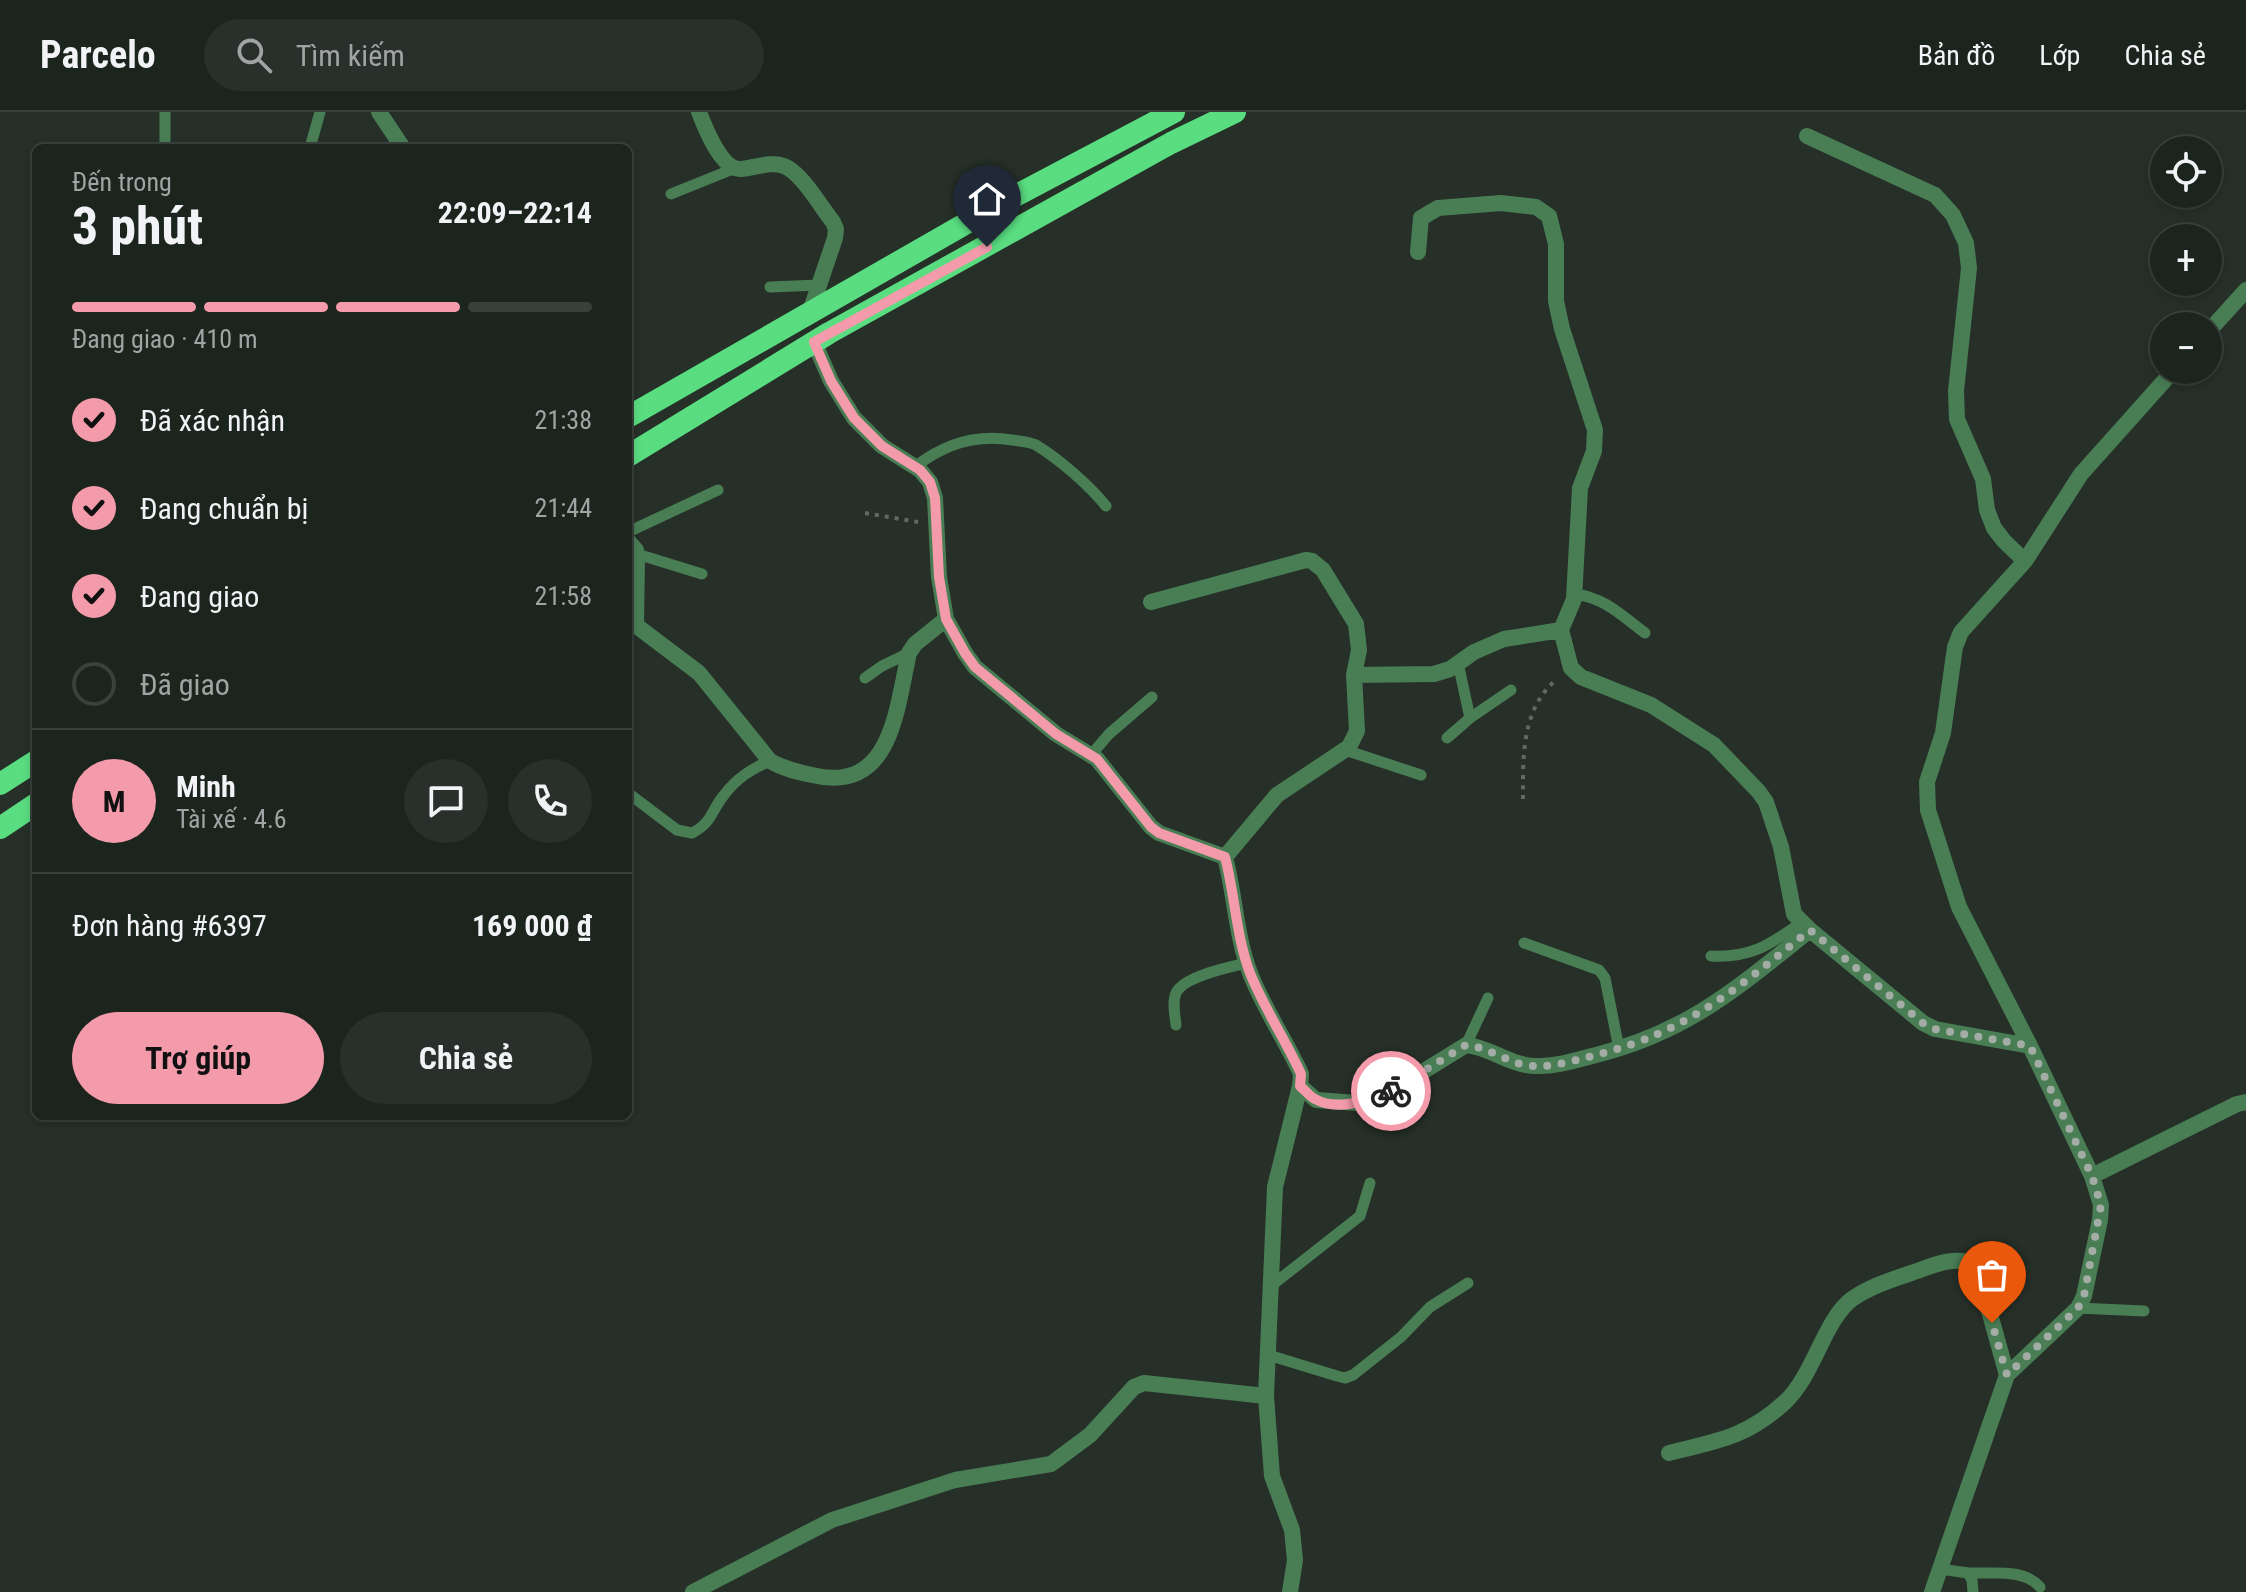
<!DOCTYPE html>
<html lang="vi">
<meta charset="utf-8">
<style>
:root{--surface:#1c241e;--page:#29302b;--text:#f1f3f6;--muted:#a0a4a4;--line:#3a413c;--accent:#f39aab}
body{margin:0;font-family:"Roboto Condensed",sans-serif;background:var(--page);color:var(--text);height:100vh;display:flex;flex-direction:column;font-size:30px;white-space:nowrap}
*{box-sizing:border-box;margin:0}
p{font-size:26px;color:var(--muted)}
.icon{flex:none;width:44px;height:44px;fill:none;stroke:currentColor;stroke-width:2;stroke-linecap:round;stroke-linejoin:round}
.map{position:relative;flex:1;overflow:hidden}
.drawer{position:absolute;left:32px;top:32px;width:600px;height:976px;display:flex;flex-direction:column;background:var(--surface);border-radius:12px;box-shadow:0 4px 12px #0003,0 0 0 2px var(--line)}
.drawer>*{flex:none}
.controls{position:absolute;left:2150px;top:24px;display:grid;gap:16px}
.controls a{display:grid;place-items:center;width:72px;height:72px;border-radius:50%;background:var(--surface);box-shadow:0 4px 12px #0003,0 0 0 2px var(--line);font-size:40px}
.pin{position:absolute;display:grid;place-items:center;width:68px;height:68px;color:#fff;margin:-82px -34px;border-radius:50% 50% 50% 0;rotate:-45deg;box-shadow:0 0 8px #0007}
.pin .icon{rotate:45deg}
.courier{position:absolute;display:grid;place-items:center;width:80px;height:80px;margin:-40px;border:6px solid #f39aab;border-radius:50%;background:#fff;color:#222;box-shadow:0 2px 10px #0007}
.summary em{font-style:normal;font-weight:700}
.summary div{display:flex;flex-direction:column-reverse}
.summary{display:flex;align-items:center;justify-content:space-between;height:136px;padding:0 40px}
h1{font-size:52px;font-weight:700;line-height:60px}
.bar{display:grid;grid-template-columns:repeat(4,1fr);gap:12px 8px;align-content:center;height:96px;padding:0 40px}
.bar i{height:10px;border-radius:6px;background:var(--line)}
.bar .current{background:var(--accent)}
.bar p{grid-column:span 4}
.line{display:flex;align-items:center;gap:20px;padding:0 40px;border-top:2px solid var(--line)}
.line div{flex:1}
.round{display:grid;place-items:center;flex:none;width:84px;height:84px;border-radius:42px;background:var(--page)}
ol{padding:0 40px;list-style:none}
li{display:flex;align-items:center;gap:24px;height:88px}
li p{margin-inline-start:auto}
li .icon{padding:8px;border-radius:50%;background:var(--accent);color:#111;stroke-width:4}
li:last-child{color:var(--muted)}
li i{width:44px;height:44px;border:4px solid var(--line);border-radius:50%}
.primary-button{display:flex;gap:16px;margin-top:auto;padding:16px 40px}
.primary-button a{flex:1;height:92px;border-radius:48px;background:var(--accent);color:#111;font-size:32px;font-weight:700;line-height:92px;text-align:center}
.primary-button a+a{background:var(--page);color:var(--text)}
header{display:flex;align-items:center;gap:48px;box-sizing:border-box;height:112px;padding:0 40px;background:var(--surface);border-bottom:2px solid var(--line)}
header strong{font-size:38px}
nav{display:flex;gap:44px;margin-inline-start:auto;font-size:28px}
.search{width:560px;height:72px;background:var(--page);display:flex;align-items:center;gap:20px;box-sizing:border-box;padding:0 28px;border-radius:44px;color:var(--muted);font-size:30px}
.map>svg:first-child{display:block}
</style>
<header>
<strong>Parcelo</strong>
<div class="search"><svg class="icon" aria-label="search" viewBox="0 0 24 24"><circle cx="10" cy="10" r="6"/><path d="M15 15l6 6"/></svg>Tìm kiếm</div>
<nav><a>Bản đồ</a><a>Lớp</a><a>Chia sẻ</a></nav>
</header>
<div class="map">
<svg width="2246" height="1480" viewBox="0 0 2246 1480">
<rect width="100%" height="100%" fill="#263028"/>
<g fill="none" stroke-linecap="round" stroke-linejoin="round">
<path stroke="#616a62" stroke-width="4" stroke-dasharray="4 6" stroke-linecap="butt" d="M865,401L918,410
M1523,687C1523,645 1521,597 1557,567"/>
<path stroke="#497e55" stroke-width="11" d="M165,0V36
M310,36L320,0
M671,82L733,57
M770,175L819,173
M915,355C944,332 976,322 1012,328C1020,329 1030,330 1036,333C1059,347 1089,373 1106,394
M628,420L718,378
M637,442L702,462
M1575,482C1605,486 1621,503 1645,521
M1458,551L1470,606
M865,566L882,554L909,541
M1447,626L1470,606L1511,578
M1345,638L1421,663
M1091,643L1109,622L1152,585
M628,681L677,718L692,721C712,711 711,699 724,683C737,666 751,657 770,649
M1524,831L1599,858L1605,866L1619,937
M1711,844C1751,846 1769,833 1801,811
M1176,913C1175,903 1172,890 1176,881C1184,864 1230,855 1247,851
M1466,933L1488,886
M1271,1174L1360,1104L1370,1071
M2078,1196L2144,1199
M1268,1243L1337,1264L1345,1266L1353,1263L1401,1225L1430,1195L1468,1171
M1940,1457L1968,1461L1972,1468L1973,1480
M1968,1461C1991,1462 2024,1456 2040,1475"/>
<path stroke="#497e55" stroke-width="16" d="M379,0L403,36
M699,0C705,16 722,59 741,57C755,56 770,49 784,54C801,60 821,95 833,110L836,117L835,126L810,200
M1807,24L1935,83L1953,103L1966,131L1969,156L1956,279L1957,307L1983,367L1987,398L1994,416L2004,429L2025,449
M1418,140L1421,106L1438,96L1501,91L1536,95L1549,104L1556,132V189L1562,217L1595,318L1594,339L1580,376L1574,487L1561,518L1571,556L1581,565L1651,593L1714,633L1759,680L1766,690L1781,735L1794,802L1810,818L1923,911L1935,917L2030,934
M2208,220L2246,178
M814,230L831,269L854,306L882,334L920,358L930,370L935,386L939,465L946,507L965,541L975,555L1056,622L1097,647L1151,715L1159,721L1225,745C1235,783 1236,824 1250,861C1262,893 1286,929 1301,962L1300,974L1275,1075L1266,1284L1272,1364L1292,1418L1295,1448L1290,1480
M628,429L636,438L637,446L636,510L638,515L699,561L770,649C784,657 797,660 812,663C892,682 896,598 909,541L915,532L946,507
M1151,490L1306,448L1312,449L1323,458L1356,512L1359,538L1354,563L1357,619L1349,635L1277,683L1225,745
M1354,563L1434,562L1450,557L1474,540L1504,527L1561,518
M1300,974L1316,988L1357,991L1390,980L1466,933C1490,935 1511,954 1536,954C1555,955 1576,948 1596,943C1688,920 1737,876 1810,818
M2092,1064L2237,992L2246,990
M1669,1341C1718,1329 1747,1325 1785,1290C1814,1263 1824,1208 1852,1187C1872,1173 1897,1166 1920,1158C1936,1152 1957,1144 1973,1152L1978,1159L2007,1263
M693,1480L832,1408L955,1368L1051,1352L1090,1323L1134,1275L1144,1271L1266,1284
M1932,1480L2007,1263L2078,1196L2084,1184L2100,1108L2101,1093L2092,1064L2030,934L1959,795L1928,698L1927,670L1943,621L1955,535L1961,520L2025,449L2081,362L2174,258"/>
<path stroke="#5add80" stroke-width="22" d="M628,305L998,93L1174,0
M628,344L829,221L1171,31L1235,0
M0,672L36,649
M0,716L36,692"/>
</g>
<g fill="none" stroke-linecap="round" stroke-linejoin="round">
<path stroke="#a3aca5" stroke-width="8" stroke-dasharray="0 14.4" d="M1391,979L1466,933C1490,935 1511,954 1535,954C1555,955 1576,948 1596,943C1687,920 1738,876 1810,818L1923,911L1935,917L2030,934L2092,1064L2101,1093L2084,1184L2078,1196L2007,1263L1992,1211"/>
<path stroke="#f39aab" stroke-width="10" d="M987,135L814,230L831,269L854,306L882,334L920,358L930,370L935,386L939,465L946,507L965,541L975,555L1056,622L1097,647L1151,715L1159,721L1225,745C1235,783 1236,824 1250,861C1263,894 1286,929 1301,962L1300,974C1305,978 1310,985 1315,987C1337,1000 1370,988 1391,979"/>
</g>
</svg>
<div class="controls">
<a><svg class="icon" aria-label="locate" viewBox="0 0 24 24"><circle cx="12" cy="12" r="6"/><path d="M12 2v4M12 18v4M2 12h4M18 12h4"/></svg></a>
<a>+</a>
<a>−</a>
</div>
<div class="pin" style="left:1992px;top:1211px;background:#ea580c"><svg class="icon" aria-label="bag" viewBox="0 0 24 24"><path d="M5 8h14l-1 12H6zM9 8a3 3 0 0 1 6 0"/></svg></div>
<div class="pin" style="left:987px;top:135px;background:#1f2937"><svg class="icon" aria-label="home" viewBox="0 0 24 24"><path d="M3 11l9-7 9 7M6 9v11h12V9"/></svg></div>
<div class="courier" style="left:1391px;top:979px"><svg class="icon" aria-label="bike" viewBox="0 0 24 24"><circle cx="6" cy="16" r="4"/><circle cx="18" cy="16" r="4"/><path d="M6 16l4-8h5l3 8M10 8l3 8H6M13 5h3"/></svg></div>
<section class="drawer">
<div class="summary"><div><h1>3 phút</h1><p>Đến trong</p></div><em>22:09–22:14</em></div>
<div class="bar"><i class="current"></i><i class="current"></i><i class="current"></i><i></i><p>Đang giao · 410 m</p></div>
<ol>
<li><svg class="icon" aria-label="check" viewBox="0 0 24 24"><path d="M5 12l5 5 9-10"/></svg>Đã xác nhận<p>21:38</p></li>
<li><svg class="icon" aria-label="check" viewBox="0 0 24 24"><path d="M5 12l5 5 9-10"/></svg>Đang chuẩn bị<p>21:44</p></li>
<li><svg class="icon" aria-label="check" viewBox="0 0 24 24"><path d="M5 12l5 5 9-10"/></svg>Đang giao<p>21:58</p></li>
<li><i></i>Đã giao</li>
</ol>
<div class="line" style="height:144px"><b class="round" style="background:var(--accent);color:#111">M</b><div><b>Minh</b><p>Tài xế · 4.6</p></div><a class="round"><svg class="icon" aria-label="chat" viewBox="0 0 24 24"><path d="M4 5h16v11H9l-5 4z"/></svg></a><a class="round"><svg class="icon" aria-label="phone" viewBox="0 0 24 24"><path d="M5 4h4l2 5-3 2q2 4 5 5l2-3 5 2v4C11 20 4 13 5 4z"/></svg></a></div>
<div class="line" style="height:104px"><div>Đơn hàng #6397</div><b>169 000 ₫</b></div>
<div class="primary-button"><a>Trợ giúp</a><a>Chia sẻ</a></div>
</section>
</div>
